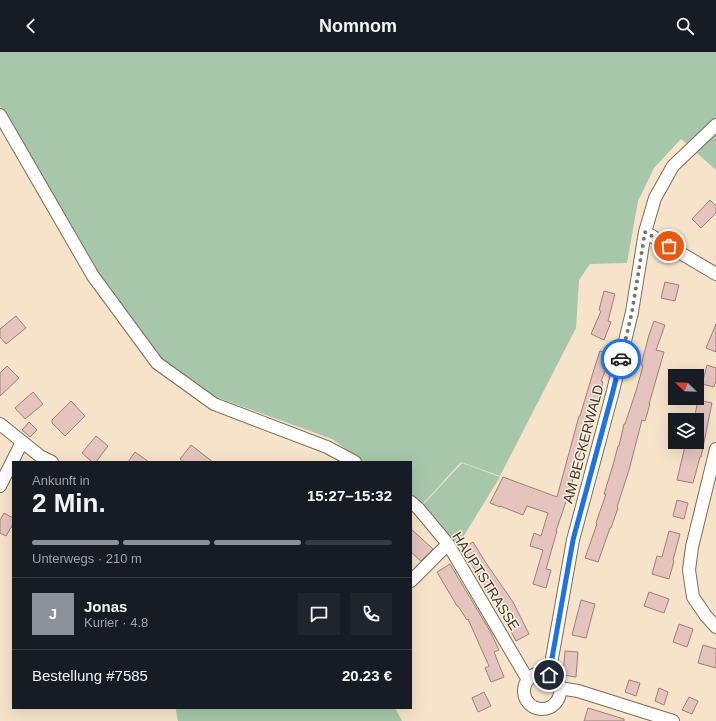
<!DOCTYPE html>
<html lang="de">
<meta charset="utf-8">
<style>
:root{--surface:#171b24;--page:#20242c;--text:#f1f3f6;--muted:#9ea1a6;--line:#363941;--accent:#8c9099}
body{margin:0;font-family:Helvetica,sans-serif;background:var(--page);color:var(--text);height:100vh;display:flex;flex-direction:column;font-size:15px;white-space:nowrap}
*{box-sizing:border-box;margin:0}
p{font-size:13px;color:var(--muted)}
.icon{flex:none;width:22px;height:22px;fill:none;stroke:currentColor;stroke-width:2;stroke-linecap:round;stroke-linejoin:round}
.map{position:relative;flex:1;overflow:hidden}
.drawer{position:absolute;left:12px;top:409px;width:400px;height:248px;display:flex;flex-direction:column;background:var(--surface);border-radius:0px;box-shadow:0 4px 16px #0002}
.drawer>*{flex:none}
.needle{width:26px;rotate:293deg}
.controls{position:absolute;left:668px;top:317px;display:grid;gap:8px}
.controls a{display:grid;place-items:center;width:36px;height:36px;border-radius:0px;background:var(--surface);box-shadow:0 4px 16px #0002;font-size:20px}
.pin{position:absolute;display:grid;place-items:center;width:34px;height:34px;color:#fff;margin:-17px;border:2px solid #fff;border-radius:50%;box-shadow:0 1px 4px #0007}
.courier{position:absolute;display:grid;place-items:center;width:40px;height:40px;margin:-20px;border:3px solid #1a73e8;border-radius:50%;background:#fff;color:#222;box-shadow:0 1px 5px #0007}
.overview em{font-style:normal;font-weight:800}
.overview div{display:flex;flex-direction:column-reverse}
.overview{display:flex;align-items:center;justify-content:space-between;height:68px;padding:0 20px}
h1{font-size:26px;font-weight:800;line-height:30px}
.bar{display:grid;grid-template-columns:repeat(4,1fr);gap:6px 4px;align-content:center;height:48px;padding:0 20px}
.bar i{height:5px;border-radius:3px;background:var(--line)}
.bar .on{background:var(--accent)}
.bar p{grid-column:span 4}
.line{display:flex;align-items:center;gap:10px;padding:0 20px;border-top:1px solid var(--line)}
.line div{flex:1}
.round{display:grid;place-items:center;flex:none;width:42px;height:42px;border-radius:0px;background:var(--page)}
header{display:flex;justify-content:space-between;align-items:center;height:52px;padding:0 20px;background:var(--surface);font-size:18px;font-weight:800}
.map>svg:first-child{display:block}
</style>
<header><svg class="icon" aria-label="back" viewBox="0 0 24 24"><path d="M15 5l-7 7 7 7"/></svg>Nomnom<svg class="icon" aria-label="search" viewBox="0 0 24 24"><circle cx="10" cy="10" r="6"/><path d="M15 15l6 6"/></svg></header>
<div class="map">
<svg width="716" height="669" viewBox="0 0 716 669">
<rect width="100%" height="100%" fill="#f6e3ca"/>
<path fill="#a6c7aa" d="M0,0H716V118L681,87L654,116L638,149L627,211L590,212L579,228L576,276L500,424L461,410L419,456L411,448V410H364L332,387L216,345L158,309L102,227L0,54Z
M462,411L500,425L455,498L420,456Z
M177,656H395L402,669H178L176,658Z"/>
<path fill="#e5c4bd" stroke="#9d7f79" d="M710,148L716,154V161L701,176L692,167Z
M665,230L679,233L675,249L661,246Z
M604,239L615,242L608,269L611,270L604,288L591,282L601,259L599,258Z
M16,264L26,276L6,292L0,285V277Z
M654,269L665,273L656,298L664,300L649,352H650L645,369L642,368L629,418L617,455L618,456L611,476H610L598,510L585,506L597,472L596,471L606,442H604L613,413L618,394H619L624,372H625L636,339L643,314L641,313L649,283Z
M716,272V300L706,296Z
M600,299L612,303L601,329L603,330L583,397H581L570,438L556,479H557L546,517L551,518L546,536L533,532L543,498L530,494L534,481L541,484L548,461L527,454L523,463L500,454V455L490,451L503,425L557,445L579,364H580L595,314Z
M707,313L716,316V328L714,335L702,332Z
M7,314L19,326L0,344V321Z
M33,340L43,352L25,367L15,356Z
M698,348L712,351L701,405H700L693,431L677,428L686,390H697V368H694Z
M71,349L85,364L65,384L52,371V368Z
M29,370L37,378L30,385L22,378Z
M96,384L108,394L96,410H92L82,401Z
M191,393L213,410H184L180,407Z
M135,400L149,410H128Z
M677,448L688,451L684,467L673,464Z
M4,461L13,466V472L6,484L0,481V468Z
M411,477L433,497L421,509L411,500Z
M669,479L680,482L673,508L674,509L669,527L652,522L657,504L662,505Z
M473,490L486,511L513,550L529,582L516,589L501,560L502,559L478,523L463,496Z
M450,512L490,579L499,598L494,600L504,625L491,630L485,616L489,614L468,567L467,568L458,554H457L437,520Z
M649,540L669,547L664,561L644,554Z
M581,548L595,552L586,586L572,583Z
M679,572L693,577L687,595L673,590Z
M703,593L716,597V616L698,611Z
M565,599L578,600L576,625L563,623Z
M629,628L640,631L636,644L625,640Z
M659,636L668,640L664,653L655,649Z
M484,640L491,654L478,660L472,646Z
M689,645L698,649L692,662L682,658Z
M588,656L624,667V669H584Z"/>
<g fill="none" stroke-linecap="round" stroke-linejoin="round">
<g stroke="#7d6d56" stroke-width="14">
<path id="minor" d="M0,63L93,224L157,311L214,352L327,395L355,410
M645,180L716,222
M0,372L40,404L52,410
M716,397L692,495L689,518L693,545L706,564L716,575
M0,434L22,390
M411,450L418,456L448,492L528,628
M411,529L448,492
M524 639a18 18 0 1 1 36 0a18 18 0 1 1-36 0Z
M549,623L573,488L613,339L632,260L645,180L655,146L673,114L716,73
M559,636L578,639L673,669"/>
</g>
<use href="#minor" stroke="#fff" stroke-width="12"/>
</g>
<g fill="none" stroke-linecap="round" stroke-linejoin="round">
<path stroke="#7d7263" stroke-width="4" stroke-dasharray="0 7.2" d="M621,307L632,260L645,180L669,194"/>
<path stroke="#1a73e8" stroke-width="5" d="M549,623L573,488L613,339L621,307"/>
</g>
<g text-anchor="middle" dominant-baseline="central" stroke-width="3" stroke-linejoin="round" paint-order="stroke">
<g font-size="14" fill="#3c352b" stroke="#fdf2e2">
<text transform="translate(583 392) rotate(-75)">AM BECKERWALD</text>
<text transform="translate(486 529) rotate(58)">HAUPTSTRASSE</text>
</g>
</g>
</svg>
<div class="controls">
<a><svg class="needle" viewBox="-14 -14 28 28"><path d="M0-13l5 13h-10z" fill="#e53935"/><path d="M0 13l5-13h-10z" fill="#9ea1a6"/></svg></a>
<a><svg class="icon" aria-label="layers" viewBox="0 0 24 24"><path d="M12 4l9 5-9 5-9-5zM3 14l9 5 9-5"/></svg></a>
</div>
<div class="pin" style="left:669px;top:194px;background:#ea580c"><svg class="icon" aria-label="bag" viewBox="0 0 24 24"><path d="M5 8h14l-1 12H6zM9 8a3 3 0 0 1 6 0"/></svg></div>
<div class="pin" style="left:549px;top:623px;background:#1f2937"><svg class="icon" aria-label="home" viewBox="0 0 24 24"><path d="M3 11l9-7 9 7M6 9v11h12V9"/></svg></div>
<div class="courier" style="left:621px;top:307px"><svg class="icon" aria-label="car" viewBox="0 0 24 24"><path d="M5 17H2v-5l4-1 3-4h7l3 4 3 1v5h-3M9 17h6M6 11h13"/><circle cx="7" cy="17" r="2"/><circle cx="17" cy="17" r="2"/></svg></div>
<section class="drawer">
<div class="overview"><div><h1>2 Min.</h1><p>Ankunft in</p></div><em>15:27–15:32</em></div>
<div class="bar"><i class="on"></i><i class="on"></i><i class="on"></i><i></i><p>Unterwegs · 210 m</p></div>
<div class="line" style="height:72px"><b class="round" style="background:var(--accent);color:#fff">J</b><div><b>Jonas</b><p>Kurier · 4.8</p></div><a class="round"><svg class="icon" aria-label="chat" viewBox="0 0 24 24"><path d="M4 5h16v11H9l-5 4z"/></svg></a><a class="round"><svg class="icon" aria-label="phone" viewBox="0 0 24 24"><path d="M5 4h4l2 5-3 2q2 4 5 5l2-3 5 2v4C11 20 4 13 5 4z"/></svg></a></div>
<div class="line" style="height:52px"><div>Bestellung #7585</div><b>20.23 €</b></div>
</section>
</div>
